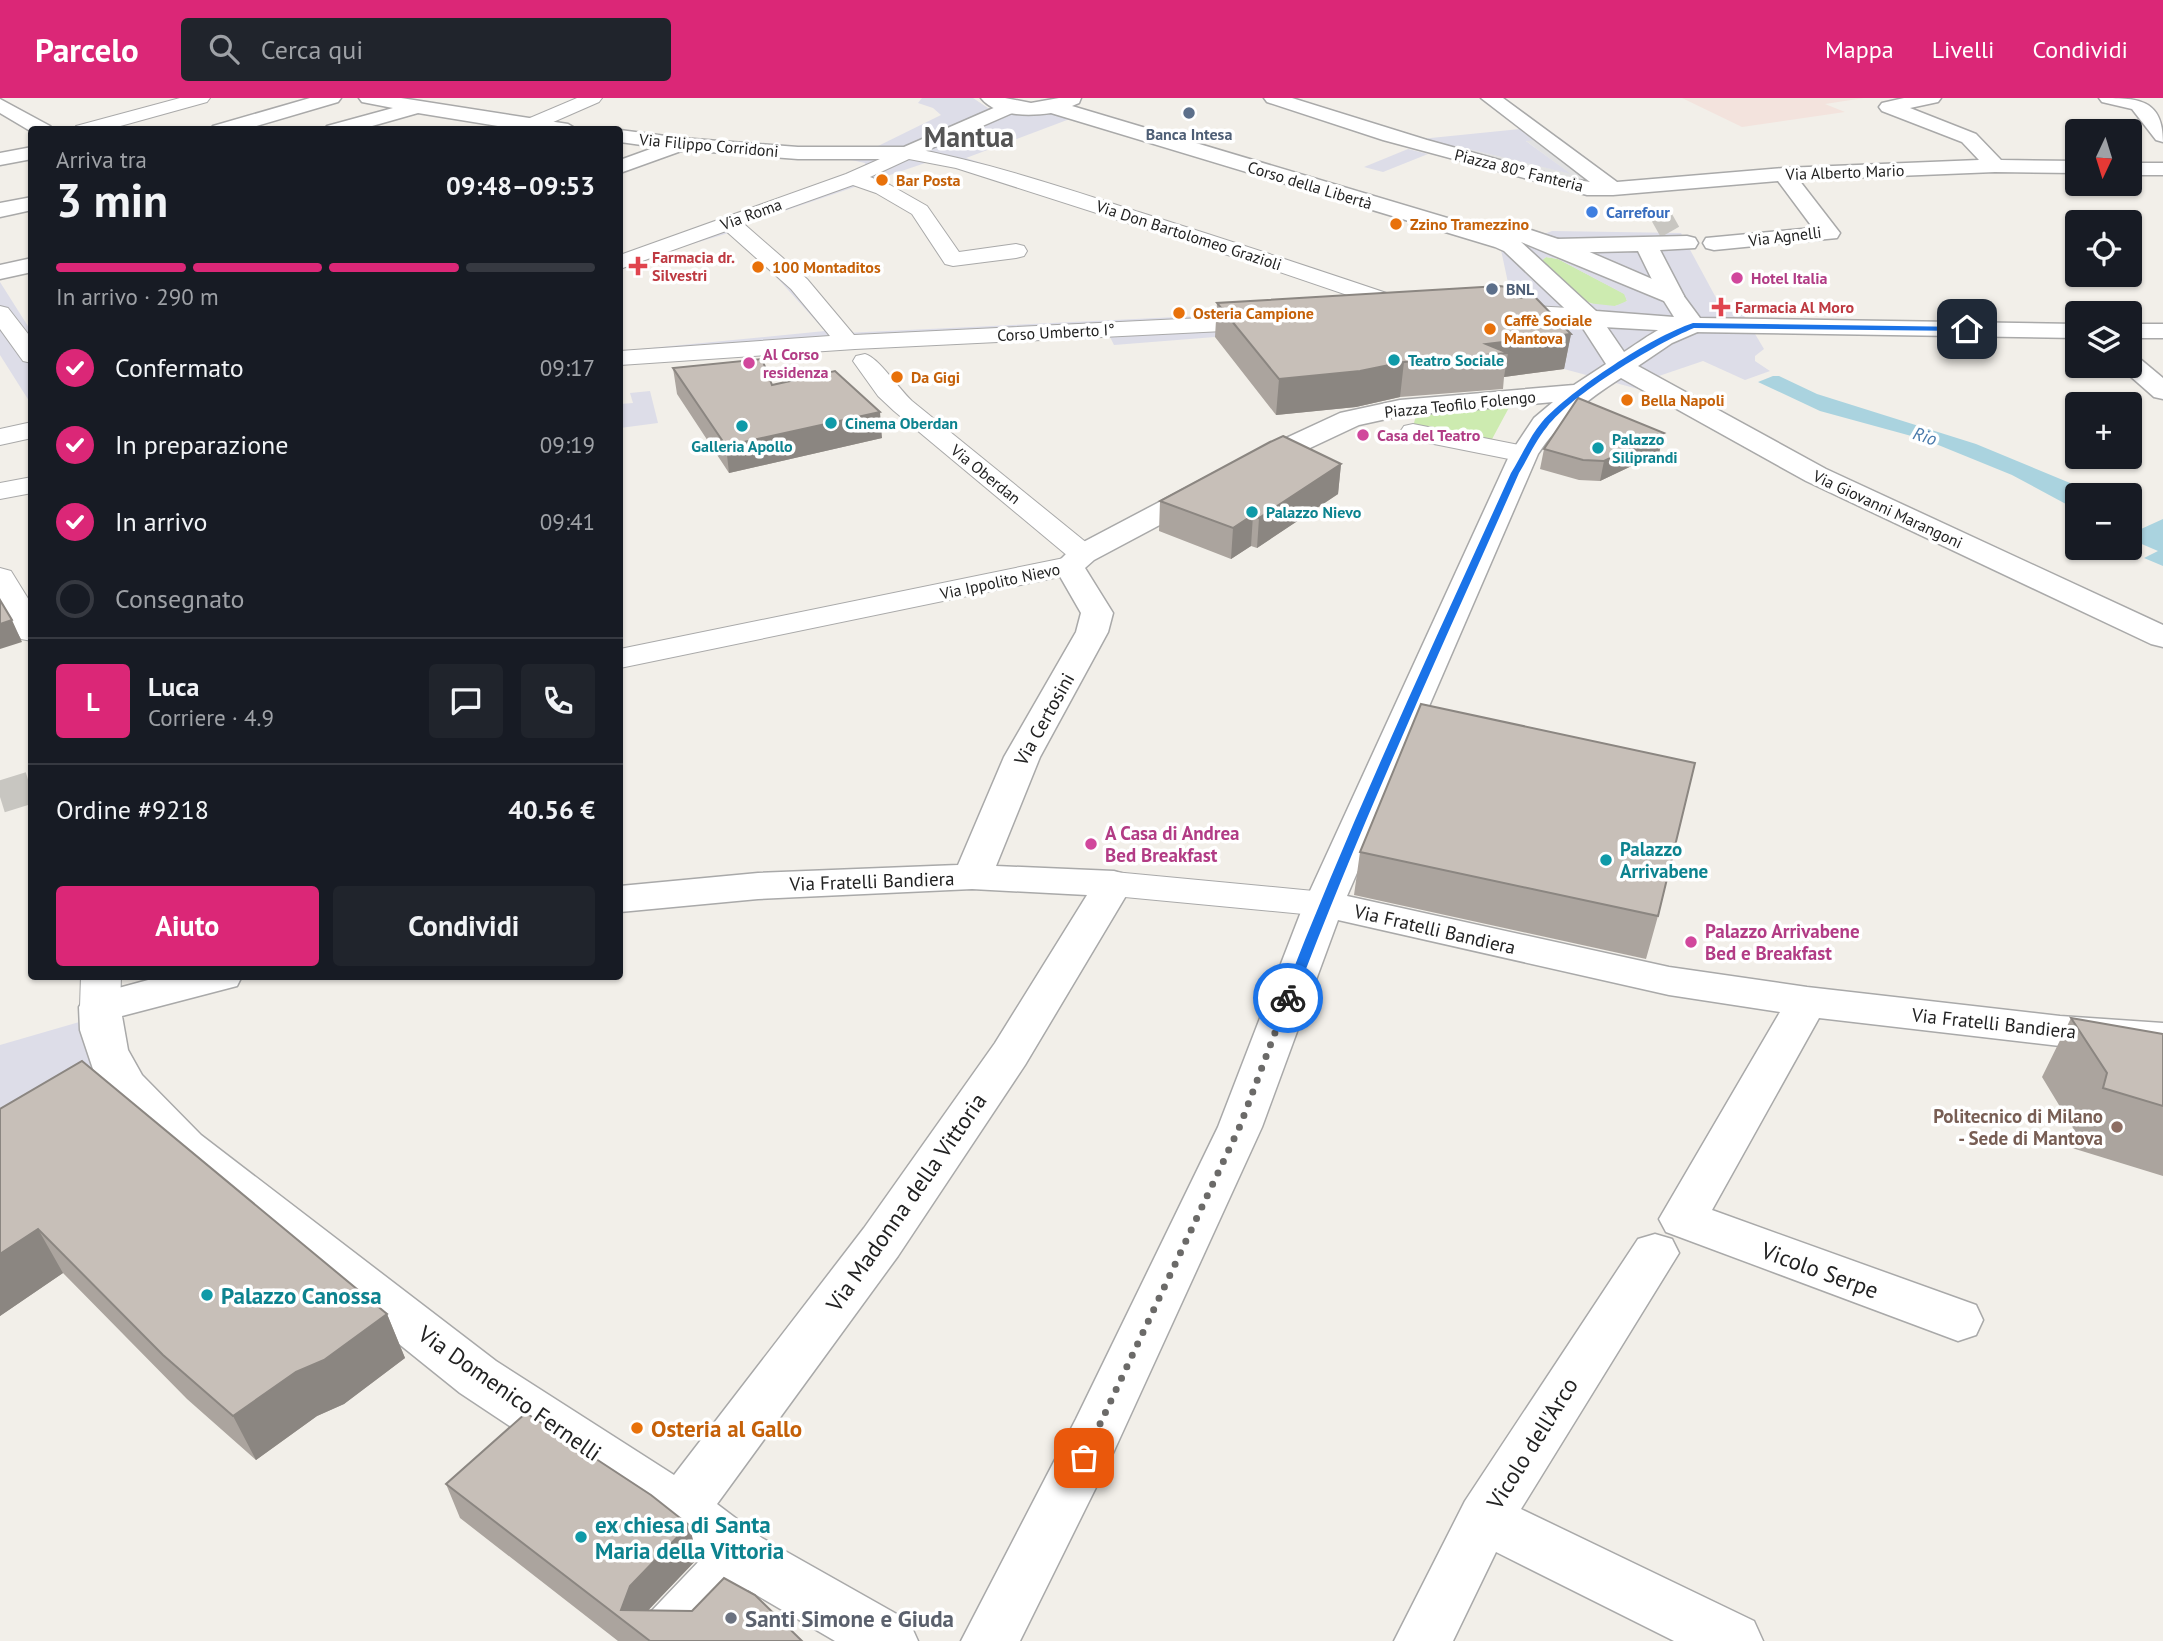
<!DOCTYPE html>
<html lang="it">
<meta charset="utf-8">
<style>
:root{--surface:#171b24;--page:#20242c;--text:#f1f3f6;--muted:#9ea1a6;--line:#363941;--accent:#db2777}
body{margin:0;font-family:"PT Sans",sans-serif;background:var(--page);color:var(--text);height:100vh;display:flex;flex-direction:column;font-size:26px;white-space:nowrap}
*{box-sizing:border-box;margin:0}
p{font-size:23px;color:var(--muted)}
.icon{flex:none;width:38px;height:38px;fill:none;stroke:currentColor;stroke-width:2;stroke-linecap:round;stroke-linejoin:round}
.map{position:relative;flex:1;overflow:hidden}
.details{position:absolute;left:28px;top:28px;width:595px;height:854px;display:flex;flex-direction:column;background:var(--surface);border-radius:7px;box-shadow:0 2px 5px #0004}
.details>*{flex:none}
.needle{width:46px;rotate:184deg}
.buttons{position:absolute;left:2065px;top:21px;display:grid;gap:14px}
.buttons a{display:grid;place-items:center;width:77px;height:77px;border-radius:7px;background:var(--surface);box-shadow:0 2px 5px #0004;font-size:35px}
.pin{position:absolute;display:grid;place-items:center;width:60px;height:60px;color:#fff;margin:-30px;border-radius:14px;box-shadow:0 4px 10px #0006}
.courier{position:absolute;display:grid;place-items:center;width:70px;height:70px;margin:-35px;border:5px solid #1a73e8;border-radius:50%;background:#fff;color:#222;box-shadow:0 2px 9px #0007}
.headline em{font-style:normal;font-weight:700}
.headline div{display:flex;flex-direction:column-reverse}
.headline{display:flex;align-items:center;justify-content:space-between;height:119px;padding:0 28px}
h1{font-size:46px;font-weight:700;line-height:52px}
.bar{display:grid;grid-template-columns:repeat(4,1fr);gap:10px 7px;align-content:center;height:84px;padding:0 28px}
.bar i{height:9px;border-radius:5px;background:var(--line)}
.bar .on{background:var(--accent)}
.bar p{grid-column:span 4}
.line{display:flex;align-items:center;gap:18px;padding:0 28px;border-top:2px solid var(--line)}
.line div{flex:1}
.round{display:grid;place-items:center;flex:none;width:74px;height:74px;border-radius:7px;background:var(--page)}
ol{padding:0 28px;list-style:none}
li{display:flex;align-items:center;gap:21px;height:77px}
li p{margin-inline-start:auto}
li .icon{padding:7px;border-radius:50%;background:var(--accent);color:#fff;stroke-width:4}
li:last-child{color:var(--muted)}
li i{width:38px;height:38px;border:4px solid var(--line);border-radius:50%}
.cta{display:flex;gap:14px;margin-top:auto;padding:14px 28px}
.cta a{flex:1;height:80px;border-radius:7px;background:var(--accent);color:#fff;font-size:28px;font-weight:700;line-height:80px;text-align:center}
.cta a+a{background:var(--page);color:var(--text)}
header{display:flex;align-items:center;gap:42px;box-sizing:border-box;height:98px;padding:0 35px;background:var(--accent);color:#fff}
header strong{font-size:33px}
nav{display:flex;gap:38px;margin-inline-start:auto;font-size:24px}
.search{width:490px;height:63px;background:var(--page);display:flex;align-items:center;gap:18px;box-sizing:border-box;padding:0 24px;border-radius:7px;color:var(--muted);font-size:26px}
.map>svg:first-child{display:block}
</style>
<header>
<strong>Parcelo</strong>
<div class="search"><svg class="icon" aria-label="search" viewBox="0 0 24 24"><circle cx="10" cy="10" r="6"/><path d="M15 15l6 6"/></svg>Cerca qui</div>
<nav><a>Mappa</a><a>Livelli</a><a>Condividi</a></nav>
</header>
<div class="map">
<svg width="2163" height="1543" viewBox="0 0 2163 1543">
<rect width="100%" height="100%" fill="#f2efe9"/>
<path fill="#f3e3dd" d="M1682,0H1864L1825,6L1845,14L1742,29Z"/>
<path fill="#cdebb0" d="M1546,159L1558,161L1625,196L1627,203C1593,224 1562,183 1541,163Z
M1512,304L1491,343L1413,329L1416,317Z"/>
<path fill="#e2e2e2" d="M1559,39L1633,95L1581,94L1436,57L1456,48L1569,75L1525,42Z"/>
<path fill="#dddde8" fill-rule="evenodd" d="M922,0H973L988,10L1009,15L1051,14L1075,19L966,60L1402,200L1510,194L1501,152L1552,133L1681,135L1721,209H1739L1764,251L1755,258V263L1770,273L1745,282L1703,263L1653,280L1638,291L1564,271L1530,234L1215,239L1114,247L1110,239L869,249L620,265V253L825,233L735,133L620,168V160L866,69L865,65L842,60L874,50L941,17L933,10L918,5ZM934,62L1334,187L1349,202L1197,218L845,235L743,127ZM1546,159L1558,161L1624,196L1627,203L1615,208L1587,205L1541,163Z
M1520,31L1534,42L1526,43L1571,76L1456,48L1450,51L1411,42Z
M1408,51L1428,56L1383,74L1364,69Z
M0,184L31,233V306L0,257Z
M650,293L658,325L620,330V306L633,305L630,295Z
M100,918L114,968L0,1068V947Z"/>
<path fill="#aad3df" d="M1773,278H1779L1817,296L1976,346L2099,397H2077V412L2012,377L1926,342L1820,313L1758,284Z
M2163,421V468L2144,460L2158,453L2130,441V436Z"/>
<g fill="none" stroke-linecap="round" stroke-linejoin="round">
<path stroke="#c8c6c1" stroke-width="32" stroke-dasharray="32 16" stroke-linecap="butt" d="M0,699L32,689"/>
<path stroke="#c8c6c1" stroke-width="21" stroke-dasharray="21 10" stroke-linecap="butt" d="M1661,118L1670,134"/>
<g stroke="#a9a9a9" stroke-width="2">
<path id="pedestrian" d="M180,0H210L207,4L106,32H74L76,28Z
M577,0H602L599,4L535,32H509L511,28Z
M907,49C987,64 1065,90 1142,115C1237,145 1331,176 1425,208L1429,213L1425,218H1409L1268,170L956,70L909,61L870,79L890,87L927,108L959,154L1016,146L1024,148L1027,153L1024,158L1016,160L953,168L945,166L912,116L876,95L853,87L744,126L807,181L854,237L1264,217L1272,219L1276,224L1272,229L1264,231L855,251L620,267V253L830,238L791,191L726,133L620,171V157L846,76Z
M1500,206L1587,211L1595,213L1599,218L1595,223L1587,225L1492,218L1488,213L1492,208Z
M0,208L8,210L32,241V265L23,263L0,231Z
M865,256C878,259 899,291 912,303L1093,450L1098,456L1093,462L1081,464L1084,468L1079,474L1069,477L620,570V551L1069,459L894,313L878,298L853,263L856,258Z
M32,324V340L0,347V331Z
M1413,326L1524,348L1533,350L1537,356L1533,362L1524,364L1404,340L1400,334L1404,328Z
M32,379V395L0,401V385Z
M0,470L11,473L32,507V543L21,541L0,505Z
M1114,774L1324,794L1337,797L1343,806L1337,815L1324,818L1114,798L1101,795L1095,786L1101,777Z
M81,878H121L120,909L114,919L100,923L86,919L80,909Z"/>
</g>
<g stroke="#a9a9a9" stroke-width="3">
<path id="minor" d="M310,0H341L338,4L243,32H210L213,28Z
M359,0H401L568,26L578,32H522L418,15L358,32H324L327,28L393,10L362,4Z
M1264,0H1292L1427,42L1565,80L1590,84L1481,0H1503L1617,84L1784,70L1979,62L1962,44L1882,13L1879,9L1882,5L1904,0H1941L1938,4L1910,10L1976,36L2001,62L2077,63V75L1995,74L1799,82L1840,135L1837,140L1714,152L1706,150L1703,145L1706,140L1813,130L1778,83L1613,97H1587L1383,42L1267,4Z
M2099,0C2137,0 2163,0 2163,44L2156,42L2132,11L2102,4Z
M0,1L50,28L53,32L32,34L0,15Z
M1012,2L1019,4L1022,8L1019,12L907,61H798L684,52L620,75V62L656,49L620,44V32L681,40L798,49H904Z
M32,49V61L0,67V55Z
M2130,65H2163V77H2130Z
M32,99V112L0,119V105Z
M1687,138L1695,140L1698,145L1695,150L1660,152L1684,198L1680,203L1672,205L1664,203L1660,198L1638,153L1556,155L1548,153L1545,148L1548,143L1556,141Z
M32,160V174L0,181V167Z
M1587,211L1596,213L1624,254C1645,241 1676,215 1702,222L1705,227L1702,232L1672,245L1638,268L1826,371L2163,527V549L2151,546L1806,383L1621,280C1588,301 1560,323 1538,356L1347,798L1669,869L1807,889L2060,918L2163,925V955L2060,948L1819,920L1712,1112L1976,1207L1983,1222L1976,1237L1958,1243L1666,1134L1659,1121L1780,914L1669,897L1338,822L1262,1029L1114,1353L1020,1543H961L1076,1321L1218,1029L1304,806L1510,356L1534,320L1553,304L1400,318L1359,327L1263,372L1094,462L1085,470L1113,515L1108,534L1040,659L996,768L1114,773L1128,777L1133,786L1025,967L898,1158L717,1406L762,1440L909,1523L918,1543H835L748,1492L701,1543H633L642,1523L702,1460L662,1429L460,1295L169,1061L123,1016L93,971L80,932L79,909L85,899L163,878H242L237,888L122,918L128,952L142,977L201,1037L496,1263L674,1377L864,1130L995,945L1087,797L972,791L758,801L620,814V788L758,775L958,767L1004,659L1076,534L1081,515L1054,468L1072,450L1243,360L1340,315L1400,302L1574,287L1606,266L1575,218L1578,213Z
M2130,257L2139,260L2163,280V301L2154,299L2121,270L2119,268H2130Z
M1655,1136L1672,1141L1679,1155L1521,1411L1754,1523L1763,1543H1674L1496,1454L1453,1543H1394L1465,1403L1638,1141Z"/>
</g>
<g stroke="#a9a9a9" stroke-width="3">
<path id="tertiary" d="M981,0H1005L1031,5L1059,0H1081L1079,5L1072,8L1491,133L1488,129L1491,124H1507L1564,143L1680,193L1700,220L2077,226V240L1693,234L1603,229L1578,223L1504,153L1495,149L1051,15C1030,18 996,19 981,0ZM1521,144L1664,203L1674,219L1596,213Z
M2130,226H2163V240H2130Z"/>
</g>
<use href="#pedestrian" fill="#fff" fill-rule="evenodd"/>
<use href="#minor" fill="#fff" fill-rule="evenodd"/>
<use href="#tertiary" fill="#fff" fill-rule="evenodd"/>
</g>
<path fill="#aba49e" d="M1518,200L1571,236L1564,271L1504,279L1503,291L1400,299L1356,309L1276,317L1215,239L1217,205Z
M673,270L772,287L882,340L729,375L677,296Z
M1664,335L1659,355L1600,383L1579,382L1540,371L1544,351Z
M1341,366L1338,396L1257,450L1251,448L1231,461L1159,433L1160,403Z
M1360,754L1658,818L1646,861L1354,797Z
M2071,920L2163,936V1078L2072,1050L2076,1035L2042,979Z
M0,1011L387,1216L405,1260L344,1306L317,1318L256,1362L187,1301L63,1175L0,1218Z
M446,1386L698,1460L648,1512L802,1543H618L460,1420Z"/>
<path fill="#8b8681" d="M1571,236L1564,271L1504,279L1508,255L1486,246Z
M1404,264L1400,299L1356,309L1276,317L1279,281Z
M880,314L882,340L729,375L726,348Z
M1664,335L1659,355L1600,383L1604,363Z
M1341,366L1338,396L1257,450L1259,420Z
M1253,417L1251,448L1231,461L1233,430Z
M12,522L22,544L0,551V526Z
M38,1131L63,1175L0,1218V1156Z
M387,1216L405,1260L344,1306L317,1318L256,1362L233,1318L296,1274Z
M689,1427L698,1460L640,1521L621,1512L630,1488Z"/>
<path fill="#c7bfb8" stroke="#8b8681" stroke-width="2" d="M1499,188L1507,189L1518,200L1535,199L1571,236L1486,246L1508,255L1404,264L1360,273L1279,281L1217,205Z
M762,261L772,287L835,273L880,314L726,348L673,270Z
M1578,300L1664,335L1604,363L1583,362L1544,351Z
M1283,338L1341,366L1259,420L1253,417L1233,430L1160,403L1270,344Z
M0,502L12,522L0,526Z
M1421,606L1695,665L1658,818L1360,754Z
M2071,920L2163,936V1008L2103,990L2107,975Z
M82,963L387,1216L324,1262L296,1274L233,1318L163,1257L38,1131L0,1156V1011Z
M526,1315L651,1397L689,1427L630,1488L621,1512L692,1513L724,1480L755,1497L802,1543H650L446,1386Z"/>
<path fill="#1a73e8" d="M1693,225L1967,229L1970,231L1967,233L1694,230C1655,246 1572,296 1547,329C1536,342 1528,360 1519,375C1442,549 1362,722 1295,900L1293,903H1284L1282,900C1351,722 1432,549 1511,375C1521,359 1530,338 1542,324C1572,291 1651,239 1693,225Z"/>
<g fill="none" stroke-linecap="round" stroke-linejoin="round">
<path stroke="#6b6a68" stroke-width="7" stroke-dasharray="0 12.6" d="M1084,1360L1240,1028L1288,900"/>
</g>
<g fill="#5c6f8a" stroke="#fff" stroke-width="2.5">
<circle cx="1189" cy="15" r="7"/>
<circle cx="1492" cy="191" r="7"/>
</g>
<g fill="#e8710a" stroke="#fff" stroke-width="2.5">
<circle cx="882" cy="82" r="7"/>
<circle cx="1396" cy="126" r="7"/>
<circle cx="758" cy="169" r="7"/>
<circle cx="1179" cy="215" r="7"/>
<circle cx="1490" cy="231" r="7"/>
<circle cx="897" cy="279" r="7"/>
<circle cx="1627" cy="302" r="7"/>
<circle cx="637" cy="1330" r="7"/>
</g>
<circle fill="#3f7fe0" stroke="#fff" stroke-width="2.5" cx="1592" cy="114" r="7"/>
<g fill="#e0444e" stroke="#fff" stroke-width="2.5">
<path d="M634.5 157.5h7v7h7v7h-7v7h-7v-7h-7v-7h7z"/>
<path d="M1717.5 198.5h7v7h7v7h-7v7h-7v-7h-7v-7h7z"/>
</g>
<g fill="#d1479c" stroke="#fff" stroke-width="2.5">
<circle cx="1737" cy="180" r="7"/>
<circle cx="749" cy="265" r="7"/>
<circle cx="1363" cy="337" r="7"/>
<circle cx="1091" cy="746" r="7"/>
<circle cx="1691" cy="844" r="7"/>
</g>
<g fill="#0f9aa8" stroke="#fff" stroke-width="2.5">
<circle cx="1394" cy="262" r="7"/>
<circle cx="831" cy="325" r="7"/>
<circle cx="742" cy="328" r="7"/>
<circle cx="1598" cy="350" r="7"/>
<circle cx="1252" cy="414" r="7"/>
<circle cx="1606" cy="762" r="7"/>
<circle cx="207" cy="1197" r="7"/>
<circle cx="581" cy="1439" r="7"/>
</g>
<circle fill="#8d6e63" stroke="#fff" stroke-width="2.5" cx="2117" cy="1029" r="7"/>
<circle fill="#6b7280" stroke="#fff" stroke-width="2.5" cx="731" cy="1520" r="7"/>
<g text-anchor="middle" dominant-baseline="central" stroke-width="7" stroke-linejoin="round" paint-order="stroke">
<g font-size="16" font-weight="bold" fill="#4e5e75" stroke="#fff">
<text x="1189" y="36">Banca Intesa</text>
<text x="1506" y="191" text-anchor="start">BNL</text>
</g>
<g font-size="16" fill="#222" stroke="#fff">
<text transform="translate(709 47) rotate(5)">Via Filippo Corridoni</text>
<text transform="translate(1519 72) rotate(14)">Piazza 80° Fanteria</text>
<text transform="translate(1845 74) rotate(-2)">Via Alberto Mario</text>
<text transform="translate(1310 87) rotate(17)">Corso della Libertà</text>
<text transform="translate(751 116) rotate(-20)">Via Roma</text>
<text transform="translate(1189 137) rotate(18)">Via Don Bartolomeo Grazioli</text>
<text transform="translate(1785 138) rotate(-7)">Via Agnelli</text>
<text transform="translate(1056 234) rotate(-3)">Corso Umberto I°</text>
<text transform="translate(1460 306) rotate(-6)">Piazza Teofilo Folengo</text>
<text transform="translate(986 376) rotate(39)">Via Oberdan</text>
<text transform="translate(1888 411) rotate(25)">Via Giovanni Marangoni</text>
<text transform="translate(1000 483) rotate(-12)">Via Ippolito Nievo</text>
</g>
<g font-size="16" font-weight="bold" fill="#c56008" stroke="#fff" text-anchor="start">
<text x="896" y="82">Bar Posta</text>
<text x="1410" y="126">Zzino Tramezzino</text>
<text x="772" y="169">100 Montaditos</text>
<text x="1193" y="215">Osteria Campione</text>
<text x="1504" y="222">Caffè Sociale<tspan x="1504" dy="18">Mantova</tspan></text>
<text x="911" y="279">Da Gigi</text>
<text x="1641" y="302">Bella Napoli</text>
</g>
<g font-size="16" font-weight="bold" fill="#366cbe" stroke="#fff" text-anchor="start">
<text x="1606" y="114">Carrefour</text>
</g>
<g font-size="16" font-weight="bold" fill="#be3a42" stroke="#fff" text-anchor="start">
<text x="652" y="159">Farmacia dr.<tspan x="652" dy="18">Silvestri</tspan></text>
<text x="1735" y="209">Farmacia Al Moro</text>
</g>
<g font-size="16" font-weight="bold" fill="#b23c85" stroke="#fff" text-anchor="start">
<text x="1751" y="180">Hotel Italia</text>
<text x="763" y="256">Al Corso<tspan x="763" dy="18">residenza</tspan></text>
<text x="1377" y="337">Casa del Teatro</text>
</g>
<g font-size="16" font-weight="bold" fill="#0d838f" stroke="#fff" text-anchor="start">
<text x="1408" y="262">Teatro Sociale</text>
<text x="845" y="325">Cinema Oberdan</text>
<text x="1612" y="341">Palazzo<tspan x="1612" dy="18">Siliprandi</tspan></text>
<text x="742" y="348" text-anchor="middle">Galleria Apollo</text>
<text x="1266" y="414">Palazzo Nievo</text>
</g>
<g font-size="18" font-style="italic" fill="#4a7aab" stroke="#fff">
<text transform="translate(1925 338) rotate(18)">Rio</text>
</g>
<g font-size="19" fill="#222" stroke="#fff">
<text transform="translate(1044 621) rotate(-61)">Via Certosini</text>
<text transform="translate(872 783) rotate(-2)">Via Fratelli Bandiera</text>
<text transform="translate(1435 831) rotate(13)">Via Fratelli Bandiera</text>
<text transform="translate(1994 925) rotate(6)">Via Fratelli Bandiera</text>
</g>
<g font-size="19" font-weight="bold" fill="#b23c85" stroke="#fff" text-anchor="start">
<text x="1105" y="735">A Casa di Andrea<tspan x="1105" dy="22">Bed Breakfast</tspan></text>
<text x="1705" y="833">Palazzo Arrivabene<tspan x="1705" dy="22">Bed e Breakfast</tspan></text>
</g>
<g font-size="19" font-weight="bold" fill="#0d838f" stroke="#fff" text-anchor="start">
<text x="1620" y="751">Palazzo<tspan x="1620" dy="22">Arrivabene</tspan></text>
</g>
<g font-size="19" font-weight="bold" fill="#785e54" stroke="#fff" text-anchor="end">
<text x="2103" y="1018">Politecnico di Milano<tspan x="2103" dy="22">- Sede di Mantova</tspan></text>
</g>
<g font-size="23" fill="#222" stroke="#fff">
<text transform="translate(906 1104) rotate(-55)">Via Madonna della Vittoria</text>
<text transform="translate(1820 1172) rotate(20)">Vicolo Serpe</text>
<text transform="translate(510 1295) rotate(35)">Via Domenico Fernelli</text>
<text transform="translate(1532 1345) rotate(-58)">Vicolo dell'Arco</text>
</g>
<g font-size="23" font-weight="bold" fill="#0d838f" stroke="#fff" text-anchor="start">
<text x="221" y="1197">Palazzo Canossa</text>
<text x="595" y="1426">ex chiesa di Santa<tspan x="595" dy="26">Maria della Vittoria</tspan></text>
</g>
<g font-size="23" font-weight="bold" fill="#c56008" stroke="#fff" text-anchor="start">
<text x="651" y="1330">Osteria al Gallo</text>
</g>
<g font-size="23" font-weight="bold" fill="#5b616d" stroke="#fff" text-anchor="start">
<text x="745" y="1520">Santi Simone e Giuda</text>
</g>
<g font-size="28" font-weight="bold" fill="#555" stroke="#fff">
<text x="969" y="38">Mantua</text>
</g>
</g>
</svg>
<div class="buttons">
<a><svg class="needle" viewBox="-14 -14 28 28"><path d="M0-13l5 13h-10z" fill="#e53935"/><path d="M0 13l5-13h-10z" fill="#9ea1a6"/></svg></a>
<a><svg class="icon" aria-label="locate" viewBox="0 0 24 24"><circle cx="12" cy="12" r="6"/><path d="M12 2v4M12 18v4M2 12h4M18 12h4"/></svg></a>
<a><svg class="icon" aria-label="layers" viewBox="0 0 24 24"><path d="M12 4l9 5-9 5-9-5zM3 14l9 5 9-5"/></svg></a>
<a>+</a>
<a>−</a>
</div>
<div class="pin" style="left:1084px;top:1360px;background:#ea580c"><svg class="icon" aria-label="bag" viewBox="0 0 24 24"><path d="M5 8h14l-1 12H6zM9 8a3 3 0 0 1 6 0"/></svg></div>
<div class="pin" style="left:1967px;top:231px;background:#1f2937"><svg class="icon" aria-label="home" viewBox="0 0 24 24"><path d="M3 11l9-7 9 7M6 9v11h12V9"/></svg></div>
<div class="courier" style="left:1288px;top:900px"><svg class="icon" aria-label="bike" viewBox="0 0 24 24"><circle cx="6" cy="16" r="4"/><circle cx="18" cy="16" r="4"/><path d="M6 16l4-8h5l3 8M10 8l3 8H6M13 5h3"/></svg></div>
<section class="details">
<div class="headline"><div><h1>3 min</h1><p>Arriva tra</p></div><em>09:48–09:53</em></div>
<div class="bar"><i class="on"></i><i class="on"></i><i class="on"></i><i></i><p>In arrivo · 290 m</p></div>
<ol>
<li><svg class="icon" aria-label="check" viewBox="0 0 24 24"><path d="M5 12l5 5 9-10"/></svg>Confermato<p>09:17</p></li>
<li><svg class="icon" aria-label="check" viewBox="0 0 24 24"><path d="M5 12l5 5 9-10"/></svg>In preparazione<p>09:19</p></li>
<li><svg class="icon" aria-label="check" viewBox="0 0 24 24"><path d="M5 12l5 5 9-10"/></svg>In arrivo<p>09:41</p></li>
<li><i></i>Consegnato</li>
</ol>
<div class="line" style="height:126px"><b class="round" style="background:var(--accent);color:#fff">L</b><div><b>Luca</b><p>Corriere · 4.9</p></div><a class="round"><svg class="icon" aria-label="chat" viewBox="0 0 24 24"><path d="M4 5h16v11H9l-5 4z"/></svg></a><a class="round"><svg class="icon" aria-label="phone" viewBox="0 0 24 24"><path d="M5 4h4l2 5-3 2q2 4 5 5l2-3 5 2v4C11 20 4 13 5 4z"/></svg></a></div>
<div class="line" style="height:91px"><div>Ordine #9218</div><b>40.56 €</b></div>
<div class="cta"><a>Aiuto</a><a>Condividi</a></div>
</section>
</div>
